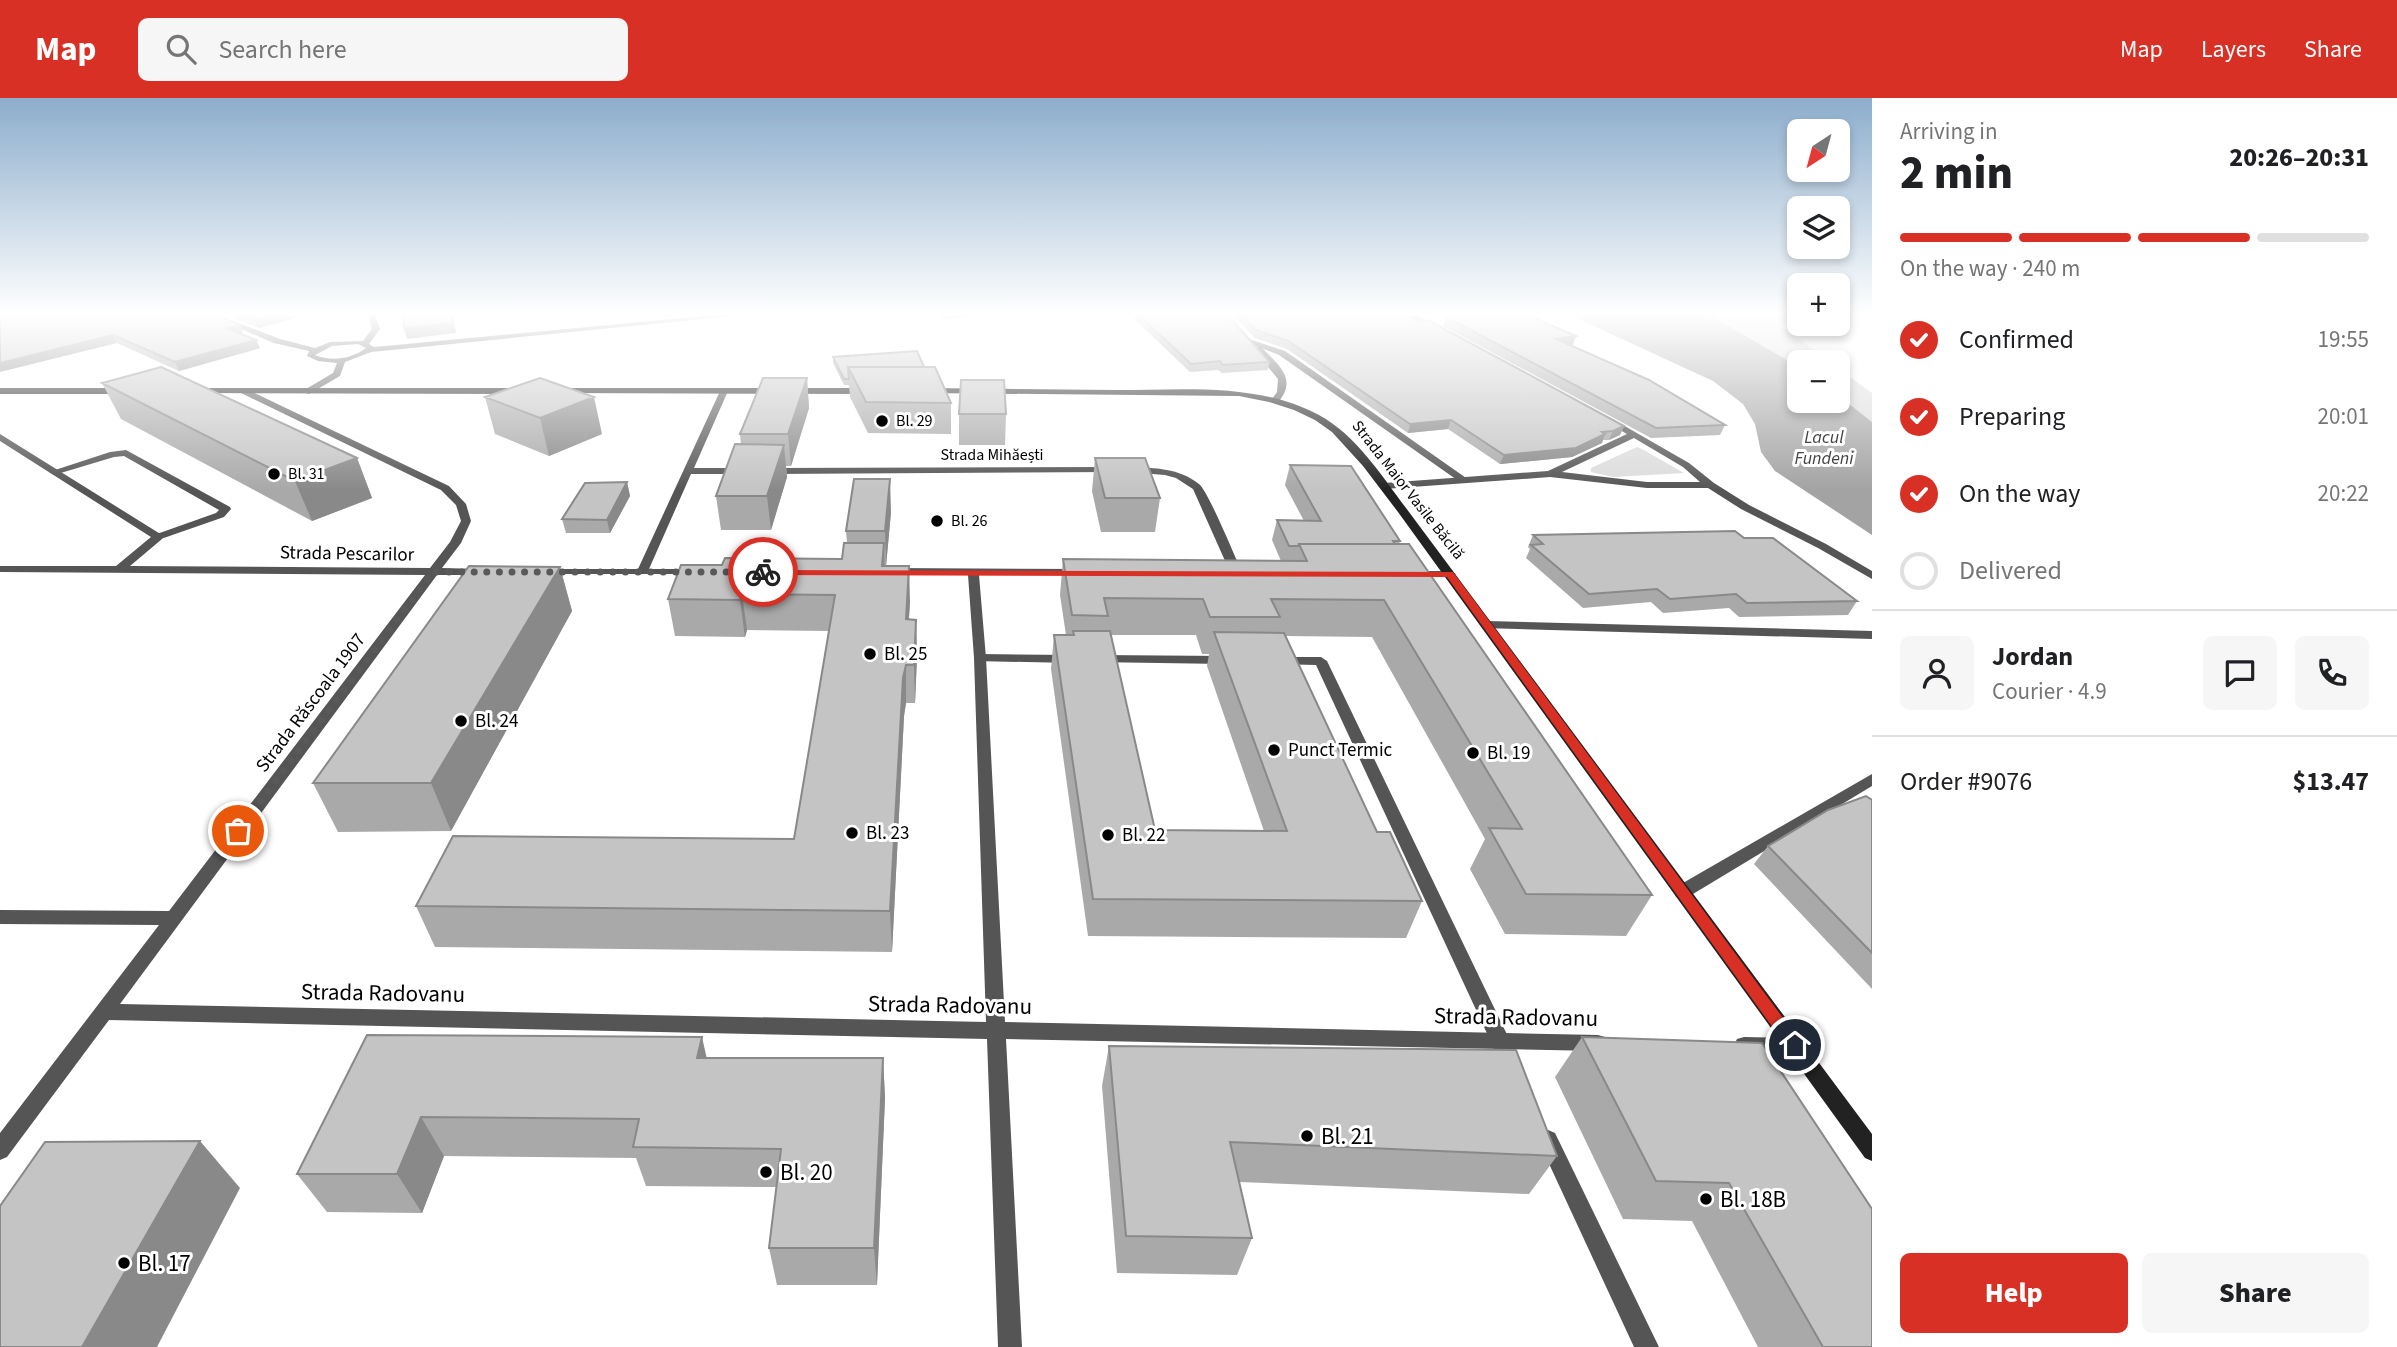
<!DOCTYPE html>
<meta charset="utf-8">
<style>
:root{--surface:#fff;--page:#f6f6f6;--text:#202124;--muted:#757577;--line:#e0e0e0;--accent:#d93025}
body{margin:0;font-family:"Source Sans 3",sans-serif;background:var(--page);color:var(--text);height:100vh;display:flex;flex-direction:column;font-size:26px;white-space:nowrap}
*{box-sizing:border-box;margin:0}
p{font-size:23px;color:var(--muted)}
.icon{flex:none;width:38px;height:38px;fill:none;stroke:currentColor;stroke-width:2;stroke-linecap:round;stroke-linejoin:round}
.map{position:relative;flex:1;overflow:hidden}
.sheet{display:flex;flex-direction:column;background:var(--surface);width:525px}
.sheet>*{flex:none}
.needle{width:46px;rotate:216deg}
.tools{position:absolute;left:1787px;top:21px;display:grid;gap:14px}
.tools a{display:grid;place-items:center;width:63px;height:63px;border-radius:10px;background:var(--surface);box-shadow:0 4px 10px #0003;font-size:35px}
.pin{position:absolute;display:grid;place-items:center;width:60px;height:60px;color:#fff;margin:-30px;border:4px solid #fff;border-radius:50%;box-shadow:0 2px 7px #0007}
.courier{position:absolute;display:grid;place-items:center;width:70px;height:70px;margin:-35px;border:5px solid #d93025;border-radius:50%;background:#fff;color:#222;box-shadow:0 2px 9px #0007}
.overview em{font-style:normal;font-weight:800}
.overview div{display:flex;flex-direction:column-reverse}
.overview{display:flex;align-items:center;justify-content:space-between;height:119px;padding:0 28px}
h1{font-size:46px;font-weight:800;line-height:52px}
.bar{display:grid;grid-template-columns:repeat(4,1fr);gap:10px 7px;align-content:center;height:84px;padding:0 28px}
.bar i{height:9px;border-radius:5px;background:var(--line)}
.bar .current{background:var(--accent)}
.bar p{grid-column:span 4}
.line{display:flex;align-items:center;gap:18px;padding:0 28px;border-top:2px solid var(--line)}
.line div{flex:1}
.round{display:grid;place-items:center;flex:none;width:74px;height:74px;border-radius:10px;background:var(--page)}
ol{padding:0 28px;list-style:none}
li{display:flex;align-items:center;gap:21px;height:77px}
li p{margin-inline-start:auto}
li .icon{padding:7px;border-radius:50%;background:var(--accent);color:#fff;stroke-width:4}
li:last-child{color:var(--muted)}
li i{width:38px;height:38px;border:4px solid var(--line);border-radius:50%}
.primary-button{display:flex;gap:14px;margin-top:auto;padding:14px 28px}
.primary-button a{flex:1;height:80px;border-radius:10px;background:var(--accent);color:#fff;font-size:28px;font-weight:800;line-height:80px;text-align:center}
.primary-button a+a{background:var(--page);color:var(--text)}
header{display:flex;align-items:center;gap:42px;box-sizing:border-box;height:98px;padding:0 35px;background:var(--accent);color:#fff}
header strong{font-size:33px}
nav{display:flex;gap:38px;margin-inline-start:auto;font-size:24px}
.search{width:490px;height:63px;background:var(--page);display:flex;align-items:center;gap:18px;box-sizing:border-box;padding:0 24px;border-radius:10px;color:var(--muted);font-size:26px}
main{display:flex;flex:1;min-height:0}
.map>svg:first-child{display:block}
</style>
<header>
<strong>Map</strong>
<div class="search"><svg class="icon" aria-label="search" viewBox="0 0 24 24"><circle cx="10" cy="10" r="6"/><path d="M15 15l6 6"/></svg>Search here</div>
<nav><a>Map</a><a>Layers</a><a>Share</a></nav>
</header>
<main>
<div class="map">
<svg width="1872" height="1249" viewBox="0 0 1872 1249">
<rect width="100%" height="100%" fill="#fff"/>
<path fill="#dcdcdc" d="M1710,217H1799V225L1780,227L1830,264H1799V269Z
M1838,270L1872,295V324L1838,297Z
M1637,349L1642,351L1684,375L1613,379L1591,374V370Z"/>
<path fill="#a3a3a3" d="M1570,217H1710L1799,269V303H1838V297L1872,324V437L1775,373L1761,354L1755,326L1743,306L1713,283Z"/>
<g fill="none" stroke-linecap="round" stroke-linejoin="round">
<path fill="#555" fill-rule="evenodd" d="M1246,240L1285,253L1469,382L1460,384L1279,257L1246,244Z
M126,352L230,409L231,411L224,419L158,442L153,439L154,437L216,415L219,412L124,358L114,359L54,377L49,374L110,354Z
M980,556L1071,557L1077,561L1071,565L975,563L974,560L975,557Z
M1098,557L1225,558L1231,562L1225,566L1093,564L1092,561Z
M1280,559H1321L1327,563L1514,951L1511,957L1504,960L1497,957L1316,567L1275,566L1274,563L1275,560Z
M1548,1032L1555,1035L1659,1249H1634L1538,1042L1541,1035Z"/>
<path fill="#555" fill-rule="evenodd" d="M208,217H218L280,241L315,250L330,244L363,243L372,231L368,217H375L380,231L369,246L374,249L714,217H743L371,254L345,264L340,278L309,296L306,295V291L333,275L337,265L318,263L307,258L309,253L274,245ZM358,246L366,250C351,261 332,264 315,257L332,248Z
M1408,217H1417L1440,231L1433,233Z
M1255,249H1261C1277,266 1298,280 1279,303L1272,301L1277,294L1278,281L1255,253Z
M244,290L449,388L466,406L471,423L461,445L442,470L482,471L488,474L482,477H437L120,906L986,924L974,560L968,477L890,476L884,473L890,470L1080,471L1084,472V476L979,477L986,560L1005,924L1598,937L1605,939L1608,945L1605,951L1598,953L1006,941L1022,1249H998L987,941L109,922L7,1059L0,1062V1035L159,827L0,826V812L169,813L425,477L0,474V468H116L151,439L0,343V336L162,437V441L130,468L430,470L450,444L461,423L456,407L441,392L241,295V291Z
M721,291L728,293L694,370H743L748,373L743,376H691L649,471H695L701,474L699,476H540L538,474L544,471H638Z
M1609,319L1689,365L1714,385L1749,407L1826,446L1872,473V481L1818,450L1741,411L1708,390H1647L1550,379L1384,391L1379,388L1384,385L1548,373L1627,336L1606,324V320ZM1634,340L1683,369L1700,384H1647L1562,374Z
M1110,369L1113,370V374L770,376L765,373L770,370Z
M1131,369C1155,370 1179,370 1199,386C1208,393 1235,459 1242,474L1240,476L1236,477L1230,474L1193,391L1176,380L1165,377L1128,374V370Z
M1412,473H1450L1456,476L1450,479L1408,478L1406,476Z
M1487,523L1872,533V541L1483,530L1481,527Z
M1872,676V688L1688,799L1682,800L1676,799L1674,794L1676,789Z
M1744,939L1795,940L1802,942L1805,948L1802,954L1795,956L1744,955L1737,953L1734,947L1737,941Z"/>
<path fill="#222" fill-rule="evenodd" d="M0,290H125L129,293L125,296H0Z
M194,290H520L524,293L520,296L191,295V291Z
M561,290H867L871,293L867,296L558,295V291Z
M929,290C991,291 1053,291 1115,292C1183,292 1257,284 1319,317C1356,337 1381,377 1406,410L1872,1036V1063L1865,1060L1398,414L1363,368L1332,334L1315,322L1294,312L1269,304L1239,298L926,295V291Z"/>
</g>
<path fill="#a9a9a9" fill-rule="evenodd" d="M0,217L243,235L240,236L256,242L260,250L179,273L117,245Z
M226,217H306L259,230Z
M940,217H1003L942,221Z
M1130,217H1228L1269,264L1268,272L1222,275L1218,272L1190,274Z
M1233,217H1406L1624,328L1620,337L1609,342H1603L1602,345L1572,359L1500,366L1448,331L1408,335L1287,251L1255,240Z
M1446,219L1573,247L1571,248L1725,327L1720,337L1651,340L1443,228Z
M833,259L924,269L951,305V336L868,335L850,299L849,287H844L833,265Z
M807,280L809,310L791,368H786L787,379L771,432H721L716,398L741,347L740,336Z
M102,285L357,360L372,400L312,423L121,321Z
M485,299L602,336L549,358L495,336Z
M959,316H1006L1005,347H959Z
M1095,360L1160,400L1155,434H1101L1092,393Z
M1290,367L1400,443L1399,446L1652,797L1626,838L1505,836L1470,771L1485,741L1372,539L1286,538L1377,734L1422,803L1406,840L1088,838L1051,571L1054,537H1066L1060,497L1063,461L1281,463L1272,442L1277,422L1304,423L1285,387ZM1111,537H1196L1202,556H1209L1207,568L1264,733L1155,732Z
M627,384L630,398L610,435H566L562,421Z
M891,414L886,468L910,504L909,521L916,522L917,559L915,605H906L904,618L892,854L435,849L416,808L794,741L829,533L747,532L745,539L675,538L668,501L722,467L842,461L847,445L846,433Z
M1533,437L1744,440L1857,503L1848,517L1739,519L1729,510L1663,515L1651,504L1583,510L1526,460L1530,451L1528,449Z
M560,469L572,513L451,733L338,734L313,685Z
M1872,702V891L1754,766L1768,748Z
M367,937L707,960H883L885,1000L877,1187H777L769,1150L776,1089L646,1088L636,1060L444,1058L422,1115L327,1114L297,1076Z
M1582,939L1872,1111V1249H1758L1692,1123L1623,1121L1555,979Z
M1109,948L1557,1058L1529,1096L1239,1084L1252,1140L1237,1177L1117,1175L1102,988Z"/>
<path fill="#898989" d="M275,217H306L259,230L256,223Z
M453,217L456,235L407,241L404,230Z
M240,227L243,235L230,238L227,230Z
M113,237L117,245L0,274V265Z
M1576,238L1573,247L1553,250L1556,241Z
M256,242L260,250L179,273L175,264Z
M807,280L809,310L791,368L788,336Z
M594,299L602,336L549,358L540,320Z
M1451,322L1448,331L1408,335L1410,326Z
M1624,328L1620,337L1609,342L1613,333Z
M1605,336L1602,345L1572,359L1500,366L1504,357Z
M784,347L787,379L771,432L767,398Z
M357,360L372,400L312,423L295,383Z
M890,381L891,414L886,468L885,433Z
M627,384L630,398L610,435L607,422Z
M884,445L885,480L882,468Z
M909,468L910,504L906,559V521Z
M560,469L572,513L451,733L431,685Z
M742,496L747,532L745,539L740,502Z
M916,522L917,559L915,605L914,567Z
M906,567V605L904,618L892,854L890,813L903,580Z
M702,939L711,979L697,960Z
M883,960L885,1000L877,1187L874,1150Z
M421,1019L444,1058L422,1115L397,1076Z
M200,1043L240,1090L157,1249H82Z"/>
<path fill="#c4c4c4" stroke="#898989" stroke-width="2" d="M0,217H217L240,227L227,230L256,242L175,264L113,237L0,265Z
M243,217H275L256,223Z
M403,217H452L453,225L404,230Z
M1139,217H1228L1269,264L1223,267L1220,263L1191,266Z
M1241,217H1406L1418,224L1428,222L1624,328L1613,333L1602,334L1605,336L1576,350L1504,357L1451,322L1410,326L1288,243L1256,232Z
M1460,217H1527L1576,238L1556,241L1649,282L1725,327L1656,330L1446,219Z
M917,253L924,269H848L849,281H844L833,259Z
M161,269L357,360L295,383L102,285Z
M848,269H935L951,305L866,304Z
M540,280L594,299L540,320L485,299Z
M763,280H807L788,336H740Z
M961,282H1004L1006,316H959Z
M735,346L784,347L767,398H716Z
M1095,360H1145L1160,400H1105Z
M1290,367L1351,368L1400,443H1393L1395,446H1299L1298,448H1289L1277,422L1321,423Z
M854,381H890L885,433H846Z
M627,384L607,422L562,421L585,385Z
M1735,433L1744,440H1773L1857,503L1747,505L1736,496L1670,501L1657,491L1589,496L1531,447L1543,446L1533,437Z
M844,445H884L882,468H909L906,521L916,522L914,567H906L903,580L890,813L416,808L453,738L794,741L835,497L742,496L740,502L668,501L681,467H722L725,460L842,461Z
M1299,446H1409L1652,797L1526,796L1489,730L1522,731L1384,502L1271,501L1280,519H1210L1203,501L1104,500L1108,518L1072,517L1063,461L1307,463Z
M469,468L560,469L431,685H313Z
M1073,533H1110L1155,732L1287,733L1214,534L1284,535L1377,734H1390L1422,803L1093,801L1054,537H1074Z
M1866,698L1872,702V855L1768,748L1828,712Z
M367,937L702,939L697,960H883L874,1150H769L781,1051L633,1049L639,1021L421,1019L397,1076H297Z
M1582,939L1762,945L1872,1111V1249H1823L1729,1085L1656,1083Z
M1109,948L1516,952L1557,1058L1230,1044L1252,1140L1126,1138Z
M200,1043L82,1249H0V1108L45,1044Z"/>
<linearGradient id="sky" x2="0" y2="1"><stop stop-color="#8cadcc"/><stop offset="0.55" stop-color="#fff"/><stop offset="1" stop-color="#fff" stop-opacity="0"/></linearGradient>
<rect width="1872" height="392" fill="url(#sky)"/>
<path fill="#d93025" d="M760,472L1453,474L1803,947L1801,952H1789L1447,479L763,477L760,476Z"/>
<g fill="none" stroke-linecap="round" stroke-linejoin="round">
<path stroke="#595959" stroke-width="7" stroke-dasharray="0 12.6" d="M238,733L433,474H763"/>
</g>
<g fill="#000" stroke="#fff" stroke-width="2.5">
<circle cx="882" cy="323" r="7"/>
<circle cx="274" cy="376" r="7"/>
<circle cx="937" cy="423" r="7"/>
<circle cx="870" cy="556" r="7"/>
<circle cx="461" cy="623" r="7"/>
<circle cx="1274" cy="652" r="7"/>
<circle cx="1473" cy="655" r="7"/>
<circle cx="852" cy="735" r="7"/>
<circle cx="1108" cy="737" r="7"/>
<circle cx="1307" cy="1038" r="7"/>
<circle cx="766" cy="1074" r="7"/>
<circle cx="1706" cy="1101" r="7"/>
<circle cx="124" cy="1165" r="7"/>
</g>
<g text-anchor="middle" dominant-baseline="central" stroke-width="6" stroke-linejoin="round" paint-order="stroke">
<g font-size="16" fill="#000" stroke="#fff" text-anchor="start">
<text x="896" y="323">Bl. 29</text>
<text x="288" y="376">Bl. 31</text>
<text x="951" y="423">Bl. 26</text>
</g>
<g font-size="16" fill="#000" stroke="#fff">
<text x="992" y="357">Strada Mihăești</text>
<text transform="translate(1408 392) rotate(52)">Strada Maior Vasile Băcilă</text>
</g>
<g font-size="18" font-style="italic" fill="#444" stroke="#fff">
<text x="1824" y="339">Lacul<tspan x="1824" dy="21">Fundeni</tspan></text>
</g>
<g font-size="19" fill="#000" stroke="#fff">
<text transform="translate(347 456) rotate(1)">Strada Pescarilor</text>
<text transform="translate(311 605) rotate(-53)">Strada Răscoala 1907</text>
</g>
<g font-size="19" fill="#000" stroke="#fff" text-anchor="start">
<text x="884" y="556">Bl. 25</text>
<text x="475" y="623">Bl. 24</text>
<text x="1288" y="652">Punct Termic</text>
<text x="1487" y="655">Bl. 19</text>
<text x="866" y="735">Bl. 23</text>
<text x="1122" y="737">Bl. 22</text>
</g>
<g font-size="23" fill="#000" stroke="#fff">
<text transform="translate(383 895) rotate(1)">Strada Radovanu</text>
<text transform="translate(950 907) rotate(1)">Strada Radovanu</text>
<text transform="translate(1516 919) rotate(1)">Strada Radovanu</text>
</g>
<g font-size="23" fill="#000" stroke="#fff" text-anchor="start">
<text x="1321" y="1038">Bl. 21</text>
<text x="780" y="1074">Bl. 20</text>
<text x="1720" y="1101">Bl. 18B</text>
<text x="138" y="1165">Bl. 17</text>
</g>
</g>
</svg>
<div class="tools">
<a><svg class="needle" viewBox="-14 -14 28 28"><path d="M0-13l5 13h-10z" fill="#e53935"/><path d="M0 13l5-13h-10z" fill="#757577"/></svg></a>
<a><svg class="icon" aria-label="layers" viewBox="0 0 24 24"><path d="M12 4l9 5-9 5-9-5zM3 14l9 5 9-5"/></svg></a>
<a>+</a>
<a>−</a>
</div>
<div class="pin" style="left:238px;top:733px;background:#ea580c"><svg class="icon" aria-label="bag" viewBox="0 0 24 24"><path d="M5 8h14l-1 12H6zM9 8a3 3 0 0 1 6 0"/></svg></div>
<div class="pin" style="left:1795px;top:947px;background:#1f2937"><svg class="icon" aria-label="home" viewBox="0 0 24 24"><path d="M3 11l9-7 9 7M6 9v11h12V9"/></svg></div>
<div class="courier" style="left:763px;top:474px"><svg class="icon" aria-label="bike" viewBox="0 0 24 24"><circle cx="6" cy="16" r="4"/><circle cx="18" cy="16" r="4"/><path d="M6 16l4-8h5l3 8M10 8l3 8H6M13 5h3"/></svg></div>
</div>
<section class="sheet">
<div class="overview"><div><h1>2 min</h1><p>Arriving in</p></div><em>20:26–20:31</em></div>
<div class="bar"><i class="current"></i><i class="current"></i><i class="current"></i><i></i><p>On the way · 240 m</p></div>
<ol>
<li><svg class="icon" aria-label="check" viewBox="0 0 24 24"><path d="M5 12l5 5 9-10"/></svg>Confirmed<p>19:55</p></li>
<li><svg class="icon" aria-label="check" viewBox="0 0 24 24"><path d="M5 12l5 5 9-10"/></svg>Preparing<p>20:01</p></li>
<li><svg class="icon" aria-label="check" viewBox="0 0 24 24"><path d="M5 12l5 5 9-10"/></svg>On the way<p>20:22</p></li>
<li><i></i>Delivered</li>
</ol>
<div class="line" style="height:126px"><a class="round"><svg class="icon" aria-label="person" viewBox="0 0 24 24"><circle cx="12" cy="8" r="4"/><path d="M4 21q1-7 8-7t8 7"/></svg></a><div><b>Jordan</b><p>Courier · 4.9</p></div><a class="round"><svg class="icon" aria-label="chat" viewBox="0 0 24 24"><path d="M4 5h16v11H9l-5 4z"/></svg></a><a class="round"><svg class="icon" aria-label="phone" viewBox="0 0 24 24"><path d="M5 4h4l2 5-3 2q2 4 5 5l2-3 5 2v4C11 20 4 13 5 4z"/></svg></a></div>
<div class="line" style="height:91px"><div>Order #9076</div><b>$13.47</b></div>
<div class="primary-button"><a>Help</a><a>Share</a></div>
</section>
</main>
